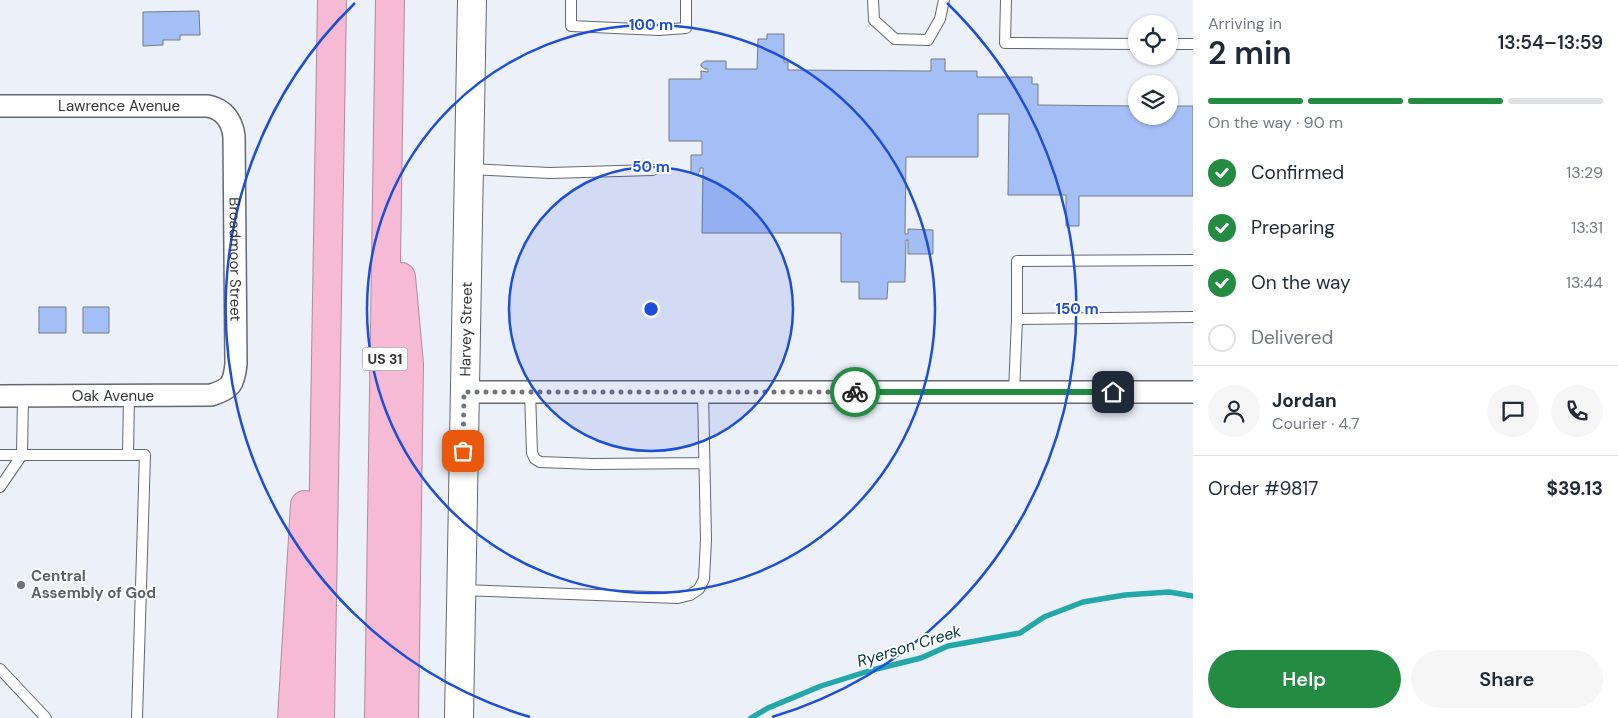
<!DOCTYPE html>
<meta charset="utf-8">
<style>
:root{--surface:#fff;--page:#f6f6f7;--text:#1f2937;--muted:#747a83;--line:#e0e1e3;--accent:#248c42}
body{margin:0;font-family:"DM Sans",sans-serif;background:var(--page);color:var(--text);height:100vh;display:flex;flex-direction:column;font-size:19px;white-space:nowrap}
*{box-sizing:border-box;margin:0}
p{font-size:16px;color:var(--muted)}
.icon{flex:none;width:28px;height:28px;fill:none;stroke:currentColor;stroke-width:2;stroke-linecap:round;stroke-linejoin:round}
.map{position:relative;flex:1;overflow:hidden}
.side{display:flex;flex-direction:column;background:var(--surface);width:425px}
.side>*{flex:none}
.fabs{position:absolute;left:1128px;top:15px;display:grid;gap:10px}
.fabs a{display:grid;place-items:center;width:50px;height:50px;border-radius:50%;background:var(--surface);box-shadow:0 1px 4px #0004;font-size:25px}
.pin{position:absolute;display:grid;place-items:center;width:42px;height:42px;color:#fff;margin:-21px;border-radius:10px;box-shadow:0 2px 8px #0006}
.courier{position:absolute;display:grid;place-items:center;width:50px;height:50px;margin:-25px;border:4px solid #248c42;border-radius:50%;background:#fff;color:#222;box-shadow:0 1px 6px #0007}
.summary em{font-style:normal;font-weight:600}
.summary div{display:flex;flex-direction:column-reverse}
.summary{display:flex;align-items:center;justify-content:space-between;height:85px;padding:0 15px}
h1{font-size:32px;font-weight:600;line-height:38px}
.bar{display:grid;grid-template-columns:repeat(4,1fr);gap:8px 5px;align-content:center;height:60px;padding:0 15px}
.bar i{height:6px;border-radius:4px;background:var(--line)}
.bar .selected{background:var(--accent)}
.bar p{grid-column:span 4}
.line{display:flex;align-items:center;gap:12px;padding:0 15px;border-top:1px solid var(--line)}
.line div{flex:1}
.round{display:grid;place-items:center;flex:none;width:52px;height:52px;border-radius:26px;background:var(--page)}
ol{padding:0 15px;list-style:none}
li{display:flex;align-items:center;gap:15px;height:55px}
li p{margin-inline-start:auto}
li .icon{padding:5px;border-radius:50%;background:var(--accent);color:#fff;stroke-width:4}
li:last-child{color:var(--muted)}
li i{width:28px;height:28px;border:2px solid var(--line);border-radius:50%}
.primary-button{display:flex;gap:10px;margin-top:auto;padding:10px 15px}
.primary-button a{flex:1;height:58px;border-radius:30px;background:var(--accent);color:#fff;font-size:20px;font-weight:600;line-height:58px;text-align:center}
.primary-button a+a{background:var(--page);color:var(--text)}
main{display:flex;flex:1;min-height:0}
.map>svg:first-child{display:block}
</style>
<main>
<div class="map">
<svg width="1193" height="718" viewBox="0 0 1193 718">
<rect width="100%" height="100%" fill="#ecf0f9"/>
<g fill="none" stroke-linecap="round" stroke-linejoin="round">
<path stroke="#23a7a8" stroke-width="5.5" d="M751,718L768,708L821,686L872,670L921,658L948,646L1020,633L1044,617L1083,602L1125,595L1169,592L1193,596"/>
</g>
<path fill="#a4bef6" stroke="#767a82" d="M199,11L200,35H180V40H163V45L143,46V12Z
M767,34H784V62H788V70L931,71V59H945V71H977V77H1032V84H1038V105L1136,106V116H1169V106H1193V196H1079V226H1066V195H1008L1009,114H978V157H906L905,234H908V229L933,230V254H908V240H906L905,282H888L887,299H859V282H841V233H702L703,168H700V171L697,175L692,174L691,171V155H702V141H669V79H701V71L708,72V69H705L701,66V64L705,61H726V69H757L758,39H767Z
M39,307H66V333H39Z
M83,307H109V333H83Z"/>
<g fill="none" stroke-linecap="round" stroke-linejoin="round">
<g stroke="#64686f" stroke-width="12">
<path id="lane" d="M571,0V26L659,30L686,28V0
M873,0L874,20L895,39L928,40L940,19L944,0
M1006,0L1005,43L1136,44
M1169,44H1193
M470,169L550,173L653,170
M1193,260L1017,261V319L1193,317
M530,392L532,453L535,459L540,462L593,464L704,463
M1014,392L1017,319
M0,455H145L137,718
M128,455L129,396
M0,487L22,455L23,396
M462,590L678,598L690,595L699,589L704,579L706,540L703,392
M0,669L46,718"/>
</g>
<g stroke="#64686f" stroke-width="24">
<g id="street">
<path id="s1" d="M0,106H208C224,109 232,121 234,136L236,364C234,384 231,389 211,395L0,396"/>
<path d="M464,392H1193"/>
</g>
</g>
<g stroke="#64686f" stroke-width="30">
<g id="secondary">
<path id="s2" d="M459,718L472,0"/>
</g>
</g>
<g stroke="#b18b9d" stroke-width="30">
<path id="highway" d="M401,277L409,364L404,718
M292,718L305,505
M320,718L332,0
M379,718L390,0"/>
</g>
<use href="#lane" stroke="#fff" stroke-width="10"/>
<use href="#street" stroke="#fff" stroke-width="21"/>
<use href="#secondary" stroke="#fff" stroke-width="28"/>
<use href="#highway" stroke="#f6bad5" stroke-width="28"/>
</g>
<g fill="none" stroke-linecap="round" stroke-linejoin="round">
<path stroke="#72757a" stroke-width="5" stroke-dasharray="0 9" d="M463,451L464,392H855"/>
<path stroke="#248c42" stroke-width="6" d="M855,392H1113"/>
</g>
<circle cx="651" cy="309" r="142" fill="#1d4ed8" fill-opacity=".12"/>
<g fill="none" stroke="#1d4ed8" stroke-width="2.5">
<circle cx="651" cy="309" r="142"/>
<circle cx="651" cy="309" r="284"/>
<path d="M530 717A426 426 0 0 1 355 3M947 3A426 426 0 0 1 772 717"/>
</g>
<circle fill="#6b7280" stroke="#fff" stroke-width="2" cx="21" cy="585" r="5"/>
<g text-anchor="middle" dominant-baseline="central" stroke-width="4" stroke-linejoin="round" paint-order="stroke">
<rect fill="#fff" stroke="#6f7072" stroke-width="1" x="362.5" y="347.5" width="45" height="23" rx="4"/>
<g font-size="14" font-weight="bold" fill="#313336">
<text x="385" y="359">US 31</text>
</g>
<g font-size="15" fill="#313336" stroke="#fff">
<text stroke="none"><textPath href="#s1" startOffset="119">Lawrence Avenue</textPath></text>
<text stroke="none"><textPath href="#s1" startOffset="374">Broadmoor Street</textPath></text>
<text stroke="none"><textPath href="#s2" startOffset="389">Harvey Street</textPath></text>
<text x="113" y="396">Oak Avenue</text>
</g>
<g font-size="15" font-weight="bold" fill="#5b616d" stroke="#fff" text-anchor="start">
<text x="31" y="576">Central<tspan x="31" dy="17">Assembly of God</tspan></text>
</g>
<g font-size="16" font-style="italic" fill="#003a3a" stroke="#fff">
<text transform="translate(909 646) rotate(-17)">Ryerson Creek</text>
</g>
</g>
<circle cx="651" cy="309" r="8" fill="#1d4ed8" stroke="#fff" stroke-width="2.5"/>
<g font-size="15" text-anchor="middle" font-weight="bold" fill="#1d4ed8" stroke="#fff" stroke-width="4" stroke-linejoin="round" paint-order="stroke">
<text x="651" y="30">100 m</text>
<text x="651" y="172">50 m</text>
<text x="1077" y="314">150 m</text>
</g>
</svg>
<div class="fabs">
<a><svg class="icon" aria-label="locate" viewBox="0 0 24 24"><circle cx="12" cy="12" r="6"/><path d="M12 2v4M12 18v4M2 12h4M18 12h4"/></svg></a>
<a><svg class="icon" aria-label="layers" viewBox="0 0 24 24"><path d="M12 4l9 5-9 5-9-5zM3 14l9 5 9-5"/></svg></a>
</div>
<div class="pin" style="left:463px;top:451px;background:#ea580c"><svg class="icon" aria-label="bag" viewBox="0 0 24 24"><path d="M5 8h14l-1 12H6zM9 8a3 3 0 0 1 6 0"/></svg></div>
<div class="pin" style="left:1113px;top:392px;background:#1f2937"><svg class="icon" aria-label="home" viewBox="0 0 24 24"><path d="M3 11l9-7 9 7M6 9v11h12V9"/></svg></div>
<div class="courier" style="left:855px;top:392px"><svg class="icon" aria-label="bike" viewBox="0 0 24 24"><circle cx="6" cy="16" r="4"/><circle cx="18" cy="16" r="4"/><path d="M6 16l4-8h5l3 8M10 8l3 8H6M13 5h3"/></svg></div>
</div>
<section class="side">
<div class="summary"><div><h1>2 min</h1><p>Arriving in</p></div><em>13:54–13:59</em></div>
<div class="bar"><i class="selected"></i><i class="selected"></i><i class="selected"></i><i></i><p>On the way · 90 m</p></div>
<ol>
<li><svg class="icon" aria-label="check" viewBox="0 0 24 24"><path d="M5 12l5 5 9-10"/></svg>Confirmed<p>13:29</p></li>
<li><svg class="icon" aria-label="check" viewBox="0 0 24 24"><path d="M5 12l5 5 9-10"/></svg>Preparing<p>13:31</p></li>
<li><svg class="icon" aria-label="check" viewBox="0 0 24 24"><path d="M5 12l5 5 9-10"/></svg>On the way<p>13:44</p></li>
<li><i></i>Delivered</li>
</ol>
<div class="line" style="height:90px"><a class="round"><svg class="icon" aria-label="person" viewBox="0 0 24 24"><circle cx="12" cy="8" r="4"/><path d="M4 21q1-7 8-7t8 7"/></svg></a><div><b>Jordan</b><p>Courier · 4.7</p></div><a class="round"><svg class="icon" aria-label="chat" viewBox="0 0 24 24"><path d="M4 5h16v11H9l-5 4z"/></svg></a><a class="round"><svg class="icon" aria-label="phone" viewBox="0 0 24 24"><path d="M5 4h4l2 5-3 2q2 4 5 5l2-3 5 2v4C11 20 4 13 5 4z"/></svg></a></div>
<div class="line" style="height:65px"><div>Order #9817</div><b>$39.13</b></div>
<div class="primary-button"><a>Help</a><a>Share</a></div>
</section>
</main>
